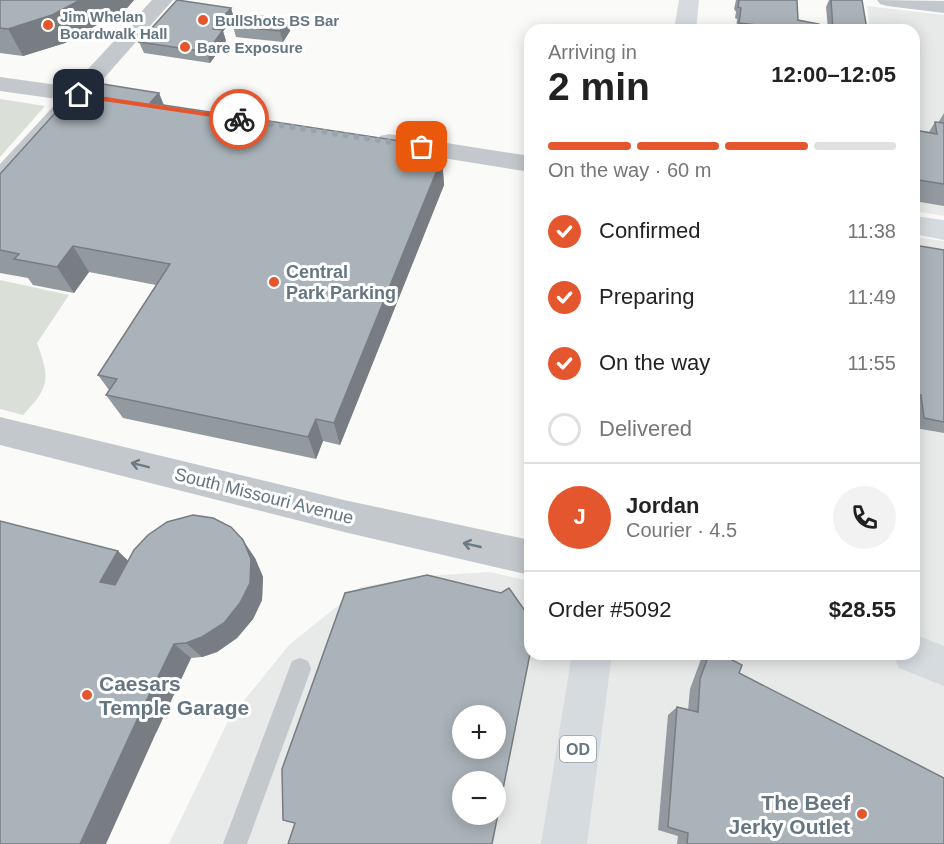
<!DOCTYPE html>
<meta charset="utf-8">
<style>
:root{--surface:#fff;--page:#f2f2f2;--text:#222;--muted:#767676;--line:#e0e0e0;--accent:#e4572e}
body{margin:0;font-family:Helvetica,sans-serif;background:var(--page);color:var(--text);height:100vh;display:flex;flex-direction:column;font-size:22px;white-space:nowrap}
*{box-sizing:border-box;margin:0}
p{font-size:20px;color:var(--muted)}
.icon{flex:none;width:33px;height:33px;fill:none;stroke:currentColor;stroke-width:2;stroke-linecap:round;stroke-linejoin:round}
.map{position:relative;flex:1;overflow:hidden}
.side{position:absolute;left:524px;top:24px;width:396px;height:636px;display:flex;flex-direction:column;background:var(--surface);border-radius:18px;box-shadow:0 3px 15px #0003}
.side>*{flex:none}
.buttons{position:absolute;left:452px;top:705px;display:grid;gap:12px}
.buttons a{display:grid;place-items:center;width:54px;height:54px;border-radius:50%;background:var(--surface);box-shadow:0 3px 15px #0003;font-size:30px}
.pin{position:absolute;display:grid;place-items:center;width:51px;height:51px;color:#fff;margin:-26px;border-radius:12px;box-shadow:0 3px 9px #0006}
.courier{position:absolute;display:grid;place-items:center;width:60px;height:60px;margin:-30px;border:4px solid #e4572e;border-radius:50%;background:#fff;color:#222;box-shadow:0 2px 8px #0007}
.head em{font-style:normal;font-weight:800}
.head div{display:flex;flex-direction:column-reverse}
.head{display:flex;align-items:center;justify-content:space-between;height:102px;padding:0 24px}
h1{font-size:39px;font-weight:800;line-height:45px}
.bar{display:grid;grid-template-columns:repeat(4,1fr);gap:9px 6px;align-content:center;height:72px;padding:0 24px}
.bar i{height:8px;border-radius:4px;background:var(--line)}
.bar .on{background:var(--accent)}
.bar p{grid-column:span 4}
.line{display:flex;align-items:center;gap:15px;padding:0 24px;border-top:2px solid var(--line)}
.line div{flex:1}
.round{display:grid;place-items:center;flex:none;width:63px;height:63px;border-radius:32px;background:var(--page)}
ol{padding:0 24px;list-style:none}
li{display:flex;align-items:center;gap:18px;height:66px}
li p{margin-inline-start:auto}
li .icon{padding:6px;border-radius:50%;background:var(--accent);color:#fff;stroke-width:4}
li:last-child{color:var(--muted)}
li i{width:33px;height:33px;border:3px solid var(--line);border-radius:50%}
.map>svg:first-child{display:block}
</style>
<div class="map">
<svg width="944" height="844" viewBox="0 0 944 844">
<rect width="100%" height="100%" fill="#fafaf8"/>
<path fill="#e8e9e9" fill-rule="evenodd" d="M867,6L944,15V216L914,211V30H870Z
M914,237L944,241V844H169L229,719L289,645L361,587L425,576L490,572L529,581L530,654H914ZM462,716H495V748H462ZM462,782H495V814H462Z"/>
<path fill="#dadfd7" d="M0,99L45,106L0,157Z
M0,280L69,295L37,343C50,378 50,387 23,415L0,409Z"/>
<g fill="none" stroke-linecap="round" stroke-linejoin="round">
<path fill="#c3c8cc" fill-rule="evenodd" d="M300,658L308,661L311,669L247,844H223L292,661Z"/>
<path fill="#c3c8cc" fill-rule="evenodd" d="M877,0L944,1V13L887,6L880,4Z
M0,77L79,88L87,90L91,95L87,100L79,102L0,91Z"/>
<path fill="#c3c8cc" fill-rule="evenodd" d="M152,0H173L9,186L0,189V164Z
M389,134L530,156V172L380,148L377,142L380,136Z
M0,417L344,500L530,540V575L344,532L0,445Z"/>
<path fill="#d6dbdf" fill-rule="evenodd" d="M914,216L944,220V240L914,234Z
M914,634L944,646V686L899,668L893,654H914Z"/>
<path fill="#d6dbdf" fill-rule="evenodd" d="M679,0H699L696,30H674Z
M572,654H612L587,844H541Z"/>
</g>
<path fill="#929a9f" d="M0,0H134L127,8L65,43L23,56L0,53Z
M736,0H797L798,20L819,30H736L737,19L735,18L736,12L734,9Z
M829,0H862L867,30H828L826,7Z
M231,8L234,19L223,31L226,41L210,63L144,53L139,42Z
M287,19L290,31L283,42L236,37L233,26Z
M159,93L164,105L442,158L444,185L340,445L323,441L316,459L123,418L106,395L109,390L98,375L156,285L89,272L74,293L33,285L28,278L0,273V174Z
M944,113V206L914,201V130L929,132L935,122L938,123Z
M914,245L944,250V433L915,428L914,412Z
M255,558L263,577L262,600L253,619L237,638L217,652L202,657L191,658L156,733L128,560Z
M706,654H721L739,673L944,844H677L678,836L658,830L668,715L677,707L688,710L690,689L701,659Z"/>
<path fill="#777d82" d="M80,0H134L127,8L65,43L23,56L8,29Z
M231,8L234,19L223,31L226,41L210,63L207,52L213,29Z
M287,19L290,31L283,42L280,31Z
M159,93L169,120L150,103Z
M433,146L434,173L429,155Z
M442,158L444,185L340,445L334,423Z
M73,246L89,272L74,293L57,267Z
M316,419L323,441L316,459L308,437Z
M243,540L255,558L263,577L262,600L253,619L237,638L217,652L202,657L186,643Z
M118,551L137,569L120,599L100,582Z
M174,644L191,658L156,733L106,844H80L136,722Z"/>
<path fill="#aab3b9" stroke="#777d82" stroke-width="1.5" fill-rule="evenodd" d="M0,0H80L52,15L8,29L0,28Z
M177,0L231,8L213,29L223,30L207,52L139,42Z
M739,0H797L798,20L819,24V30H800L739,23L741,8L738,7Z
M831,0H862L867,30L833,29Z
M241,14L287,19L280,31L233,26Z
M84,81L159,93L150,103L433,146L429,155L442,158L334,423L316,419L308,437L106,395L117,379L98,375L170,264L73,246L57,267L14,259L19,254L0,250V174Z
M935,122L944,123V184L918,180L914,145V130L937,134Z
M914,245L944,250V422L924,418L921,395L914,394Z
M193,515L213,518L231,527L243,540L251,559L250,583L240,603L224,623L202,637L186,643L174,644L136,722L80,844H0V521L118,551L100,582L115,585L134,550L148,535L167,522Z
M427,575L501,593L509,588L530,618V654L492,844H288L295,823L283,820L282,769L345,593ZM462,716H495V748H462ZM462,782H495V814H462Z
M709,654H721L742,665L739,673L944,778V844H687L688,833L668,827L677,707L698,712L700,679Z"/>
<defs><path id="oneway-shaft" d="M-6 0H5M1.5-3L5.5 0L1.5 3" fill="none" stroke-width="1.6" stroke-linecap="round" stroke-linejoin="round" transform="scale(1.5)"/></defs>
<g stroke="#6a7a87">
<use href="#oneway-shaft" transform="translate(140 465) rotate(-166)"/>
<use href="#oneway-shaft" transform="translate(472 545) rotate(-167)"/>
</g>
<path fill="#e4572e" d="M79,93L239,117L243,119L239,121L76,97Z"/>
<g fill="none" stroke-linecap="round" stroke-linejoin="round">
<path stroke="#99a4ac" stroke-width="6" stroke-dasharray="0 10.8" d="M239,119L422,147"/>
</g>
<g fill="#e4572e" stroke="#fff" stroke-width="2">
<circle cx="203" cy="20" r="6"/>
<circle cx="48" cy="25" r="6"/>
<circle cx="185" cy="47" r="6"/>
<circle cx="274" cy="282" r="6"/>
<circle cx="87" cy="695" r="6"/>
<circle cx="862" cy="814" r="6"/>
</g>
<g text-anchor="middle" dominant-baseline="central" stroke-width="6" stroke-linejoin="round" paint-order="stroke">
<g font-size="15" font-weight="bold" fill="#657683" stroke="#fff" text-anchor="start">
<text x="60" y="16">Jim Whelan<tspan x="60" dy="17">Boardwalk Hall</tspan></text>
<text x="215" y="20">BullShots BS Bar</text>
<text x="197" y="47">Bare Exposure</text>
</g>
<rect fill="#fff" stroke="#939fa8" stroke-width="1.5" x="560" y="736" width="36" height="26" rx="4.5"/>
<g font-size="16" font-weight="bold" fill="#657683">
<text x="578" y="749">OD</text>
</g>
<g font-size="18" font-weight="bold" fill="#657683" stroke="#fff" text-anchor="start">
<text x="286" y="272">Central<tspan x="286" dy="21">Park Parking</tspan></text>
</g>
<g font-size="18" fill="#657683" stroke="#fff">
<text transform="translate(264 496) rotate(14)">South Missouri Avenue</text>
</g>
<g font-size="21" font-weight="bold" fill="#657683" stroke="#fff" text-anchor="start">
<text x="99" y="683">Caesars<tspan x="99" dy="24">Temple Garage</tspan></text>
<text x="850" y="802" text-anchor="end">The Beef<tspan x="850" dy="24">Jerky Outlet</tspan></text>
</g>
</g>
</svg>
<div class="buttons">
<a>+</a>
<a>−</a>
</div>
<div class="pin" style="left:422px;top:147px;background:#ea580c"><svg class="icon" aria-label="bag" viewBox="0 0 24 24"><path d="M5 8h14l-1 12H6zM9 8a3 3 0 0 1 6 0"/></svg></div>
<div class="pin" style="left:79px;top:95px;background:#1f2937"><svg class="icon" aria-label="home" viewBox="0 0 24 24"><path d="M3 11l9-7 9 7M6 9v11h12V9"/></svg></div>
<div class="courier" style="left:239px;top:119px"><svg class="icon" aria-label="bike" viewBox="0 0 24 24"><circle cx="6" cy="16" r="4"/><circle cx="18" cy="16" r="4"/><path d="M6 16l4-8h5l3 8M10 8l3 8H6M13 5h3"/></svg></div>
<section class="side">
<div class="head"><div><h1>2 min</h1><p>Arriving in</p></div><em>12:00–12:05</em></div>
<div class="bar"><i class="on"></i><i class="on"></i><i class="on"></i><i></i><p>On the way · 60 m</p></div>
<ol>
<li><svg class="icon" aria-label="check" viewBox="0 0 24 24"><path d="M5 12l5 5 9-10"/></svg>Confirmed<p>11:38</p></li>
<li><svg class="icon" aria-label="check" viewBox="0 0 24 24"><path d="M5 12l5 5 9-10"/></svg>Preparing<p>11:49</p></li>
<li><svg class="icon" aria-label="check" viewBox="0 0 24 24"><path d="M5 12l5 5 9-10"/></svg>On the way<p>11:55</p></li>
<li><i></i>Delivered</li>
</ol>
<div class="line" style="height:108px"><b class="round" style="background:var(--accent);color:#fff">J</b><div><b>Jordan</b><p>Courier · 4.5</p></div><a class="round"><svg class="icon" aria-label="phone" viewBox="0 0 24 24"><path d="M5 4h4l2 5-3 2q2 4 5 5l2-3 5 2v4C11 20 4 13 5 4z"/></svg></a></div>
<div class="line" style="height:78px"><div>Order #5092</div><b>$28.55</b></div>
</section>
</div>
